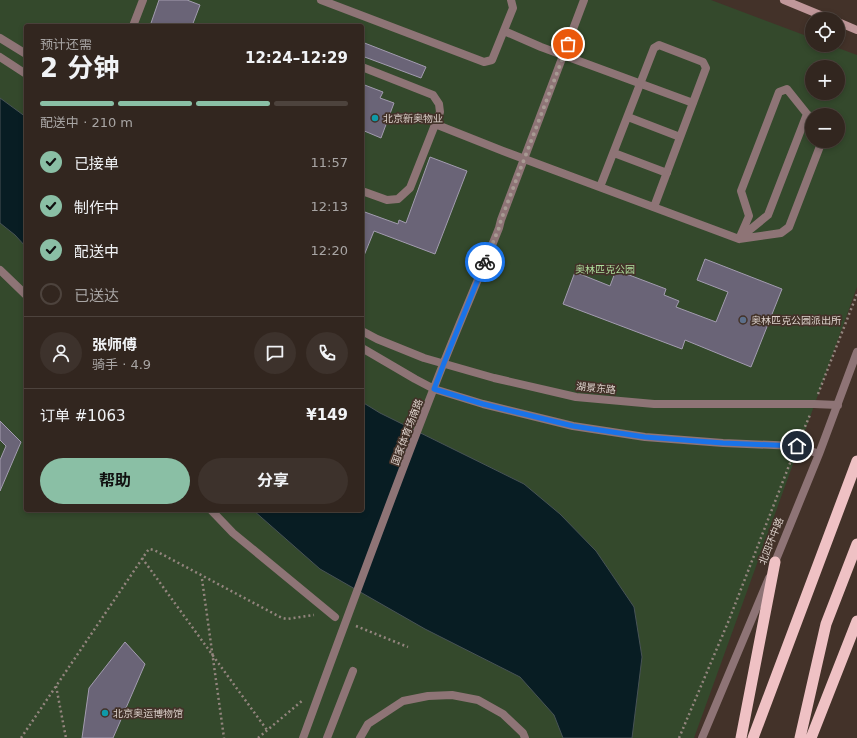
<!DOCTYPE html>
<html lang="zh">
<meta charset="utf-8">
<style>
:root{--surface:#32261f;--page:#3d322c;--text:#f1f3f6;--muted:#a8a5a4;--line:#4d433d;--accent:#8abfa5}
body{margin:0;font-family:"DejaVu Sans","Noto Sans SC",sans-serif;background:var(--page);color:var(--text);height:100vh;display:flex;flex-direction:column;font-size:15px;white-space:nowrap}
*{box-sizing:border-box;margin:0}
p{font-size:13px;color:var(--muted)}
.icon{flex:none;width:22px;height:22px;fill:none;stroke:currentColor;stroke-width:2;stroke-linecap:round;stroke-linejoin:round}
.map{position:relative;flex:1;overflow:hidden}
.details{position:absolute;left:24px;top:24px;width:340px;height:488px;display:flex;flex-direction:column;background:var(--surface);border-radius:4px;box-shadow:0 2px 6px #0003,0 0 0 1px var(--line)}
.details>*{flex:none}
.controls{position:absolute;left:805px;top:12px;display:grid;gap:8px}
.controls a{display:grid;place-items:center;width:40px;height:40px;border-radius:50%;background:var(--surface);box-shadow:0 2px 6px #0003,0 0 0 1px var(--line);font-size:20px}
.pin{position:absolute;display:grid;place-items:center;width:34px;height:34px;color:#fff;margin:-17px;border:2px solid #fff;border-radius:50%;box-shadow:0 1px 4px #0007}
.courier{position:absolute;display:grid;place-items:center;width:40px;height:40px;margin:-20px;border:3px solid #1a73e8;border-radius:50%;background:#fff;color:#222;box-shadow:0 1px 5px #0007}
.summary em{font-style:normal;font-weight:700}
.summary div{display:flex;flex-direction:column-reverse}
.summary{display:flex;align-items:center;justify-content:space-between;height:68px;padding:0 16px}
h1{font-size:26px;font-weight:700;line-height:30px}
.bar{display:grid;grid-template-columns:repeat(4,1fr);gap:6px 4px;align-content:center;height:48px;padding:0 16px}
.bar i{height:5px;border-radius:3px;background:var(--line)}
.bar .current{background:var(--accent)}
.bar p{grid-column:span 4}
.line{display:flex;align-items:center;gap:10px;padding:0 16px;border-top:1px solid var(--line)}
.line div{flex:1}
.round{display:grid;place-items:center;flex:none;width:42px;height:42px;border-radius:21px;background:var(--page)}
ol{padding:0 16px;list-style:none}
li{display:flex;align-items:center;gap:12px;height:44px}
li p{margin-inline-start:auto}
li .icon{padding:4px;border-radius:50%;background:var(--accent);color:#111;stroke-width:4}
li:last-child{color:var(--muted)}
li i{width:22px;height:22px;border:2px solid var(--line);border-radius:50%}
.button{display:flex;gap:8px;margin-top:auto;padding:8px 16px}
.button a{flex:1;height:46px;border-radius:24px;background:var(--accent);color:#111;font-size:16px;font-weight:700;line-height:46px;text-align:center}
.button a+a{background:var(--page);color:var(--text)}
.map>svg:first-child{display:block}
</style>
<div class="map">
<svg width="857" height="738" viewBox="0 0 857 738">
<rect width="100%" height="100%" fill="#433229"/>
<path fill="#34492c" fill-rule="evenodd" d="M0,0H711L812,38V45H830L857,55V287L694,738H0ZM26,26H362V510H26ZM812,67H838V93H812ZM812,115H838V141H812Z"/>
<path fill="#081d23" stroke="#485356" d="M0,98L26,117V247L15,235L0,223Z
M362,402L380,413L524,484L560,514L596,551L634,607L642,657L632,738H563L554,715L520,677L425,629L320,569L253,510H362Z"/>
<path fill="#6a6477" stroke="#a39cb0" d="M159,0H187L200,5L192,26H150Z
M362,42L426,67L421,78L362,56Z
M362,84L383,92L380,98L394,103L381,138L362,130Z
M430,157L467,171L435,254L374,231L363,258H362V211L398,224L399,220L406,223Z
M705,259L782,289L751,367L685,340L682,349L563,304L575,272L610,286L616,270L666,289L664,295L679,301L676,307L716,322L728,292L697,280Z
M0,421L21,442L0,491V460L6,446L0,440Z
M125,642L145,664L113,738H82L89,688Z"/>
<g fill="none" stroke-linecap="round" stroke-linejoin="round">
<path stroke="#93857e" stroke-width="2.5" stroke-dasharray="2 3" stroke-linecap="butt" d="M818,394L857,294
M801,436L810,415
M142,558L267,730
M202,579L224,738
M356,626L408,647
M56,686L66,738
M21,738L146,553L149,549L154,550L282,618L287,619L314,615
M258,738L303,700
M679,738L729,620L792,458"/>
<path stroke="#8e7476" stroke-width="8" d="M321,0L484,62L492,60L513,8L511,0
M504,31L541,47L693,103
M362,67L433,95L439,104L440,112L410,188L398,199L387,200L362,191
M628,117L680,137
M435,124L503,151L739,239L781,233L789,227L822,141
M614,153L667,173
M600,187L654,48L659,45L703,62L706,68L654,207
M741,237L768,215L807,114
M739,239L749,216L741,191L779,92L787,89L807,114L812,121
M327,738L353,671
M360,738L368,724L403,701L428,696L452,695L478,700L503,714L523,733L525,738"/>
<path stroke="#8e7476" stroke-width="8" d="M0,270L26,295
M211,510L233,533L335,617"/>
<path stroke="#8e7476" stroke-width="8" d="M133,26L143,0"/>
<path stroke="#8e7476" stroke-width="8" d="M0,38L26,54
M0,57L26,74
M362,331L377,339L424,358L494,378L576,397L654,404H814L838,405
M362,348L415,379L434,389L483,404L573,426L645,437L723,443L797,446L819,454
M773,567L819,454L857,352
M303,738C349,612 395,487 444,362C462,317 481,273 499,228L501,220L584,0
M702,738L769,578"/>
<path stroke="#c0979a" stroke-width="8" d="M784,0L830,19
M838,22L857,30"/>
<path stroke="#efc1c4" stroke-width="11" d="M741,738L775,562
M753,738L857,461
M800,738L826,624L857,544
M811,738L857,621"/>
</g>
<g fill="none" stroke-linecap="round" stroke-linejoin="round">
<path stroke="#a79a93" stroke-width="4" stroke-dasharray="0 7.2" d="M485,262L499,228L501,220L568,44"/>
<path stroke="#1a73e8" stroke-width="5" d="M485,262L444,363L434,389L483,404L573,426L645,437L723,443L797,446"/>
</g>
<g fill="#0f9aa8" stroke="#433229" stroke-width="1.5">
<circle cx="375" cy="118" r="4"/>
<circle cx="105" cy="713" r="4"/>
</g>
<circle fill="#5c6f8a" stroke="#433229" stroke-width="1.5" cx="743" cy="320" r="4"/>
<g text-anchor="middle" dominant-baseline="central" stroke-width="3.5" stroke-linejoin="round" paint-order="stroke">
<g font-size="10" fill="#ddd2cc" stroke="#433229" text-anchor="start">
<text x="383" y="118">北京新奥物业</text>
<text x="751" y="320">奥林匹克公园派出所</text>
<text x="113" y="713">北京奥运博物馆</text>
</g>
<g font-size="10" fill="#addd9b" stroke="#433229">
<text x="605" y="269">奥林匹克公园</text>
</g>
<g font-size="10" fill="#ddd2cc" stroke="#433229">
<text transform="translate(596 388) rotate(6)">湖景东路</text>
<text transform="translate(407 432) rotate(-69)">国家体育场南路</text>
<text transform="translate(771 541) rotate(-68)">北四环中路</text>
</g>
</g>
</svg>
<div class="controls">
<a><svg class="icon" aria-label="locate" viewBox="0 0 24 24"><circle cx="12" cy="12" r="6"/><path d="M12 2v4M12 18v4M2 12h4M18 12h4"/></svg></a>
<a>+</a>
<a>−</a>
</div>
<div class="pin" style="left:568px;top:44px;background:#ea580c"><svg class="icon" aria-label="bag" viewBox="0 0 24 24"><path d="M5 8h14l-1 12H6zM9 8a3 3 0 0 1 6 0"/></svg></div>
<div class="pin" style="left:797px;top:446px;background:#1f2937"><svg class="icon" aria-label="home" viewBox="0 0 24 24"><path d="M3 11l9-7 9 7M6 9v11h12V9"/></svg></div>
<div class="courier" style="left:485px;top:262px"><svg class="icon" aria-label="bike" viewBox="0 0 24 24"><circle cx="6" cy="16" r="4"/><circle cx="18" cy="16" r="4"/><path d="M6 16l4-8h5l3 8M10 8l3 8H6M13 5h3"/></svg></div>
<section class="details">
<div class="summary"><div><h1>2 分钟</h1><p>预计还需</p></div><em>12:24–12:29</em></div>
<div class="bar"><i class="current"></i><i class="current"></i><i class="current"></i><i></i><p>配送中 · 210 m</p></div>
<ol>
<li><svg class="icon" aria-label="check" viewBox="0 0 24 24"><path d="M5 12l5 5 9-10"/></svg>已接单<p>11:57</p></li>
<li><svg class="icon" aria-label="check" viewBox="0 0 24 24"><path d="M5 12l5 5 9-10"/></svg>制作中<p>12:13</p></li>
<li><svg class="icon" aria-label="check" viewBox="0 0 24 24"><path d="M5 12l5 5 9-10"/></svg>配送中<p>12:20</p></li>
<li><i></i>已送达</li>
</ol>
<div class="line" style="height:72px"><a class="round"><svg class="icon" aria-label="person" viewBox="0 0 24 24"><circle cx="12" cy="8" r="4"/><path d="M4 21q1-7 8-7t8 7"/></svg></a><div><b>张师傅</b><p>骑手 · 4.9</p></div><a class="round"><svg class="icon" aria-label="chat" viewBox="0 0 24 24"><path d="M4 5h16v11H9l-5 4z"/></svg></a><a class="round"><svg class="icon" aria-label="phone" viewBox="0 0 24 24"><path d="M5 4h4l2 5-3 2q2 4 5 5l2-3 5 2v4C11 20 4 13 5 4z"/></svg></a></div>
<div class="line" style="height:52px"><div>订单 #1063</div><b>¥149</b></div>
<div class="button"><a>帮助</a><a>分享</a></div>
</section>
</div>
